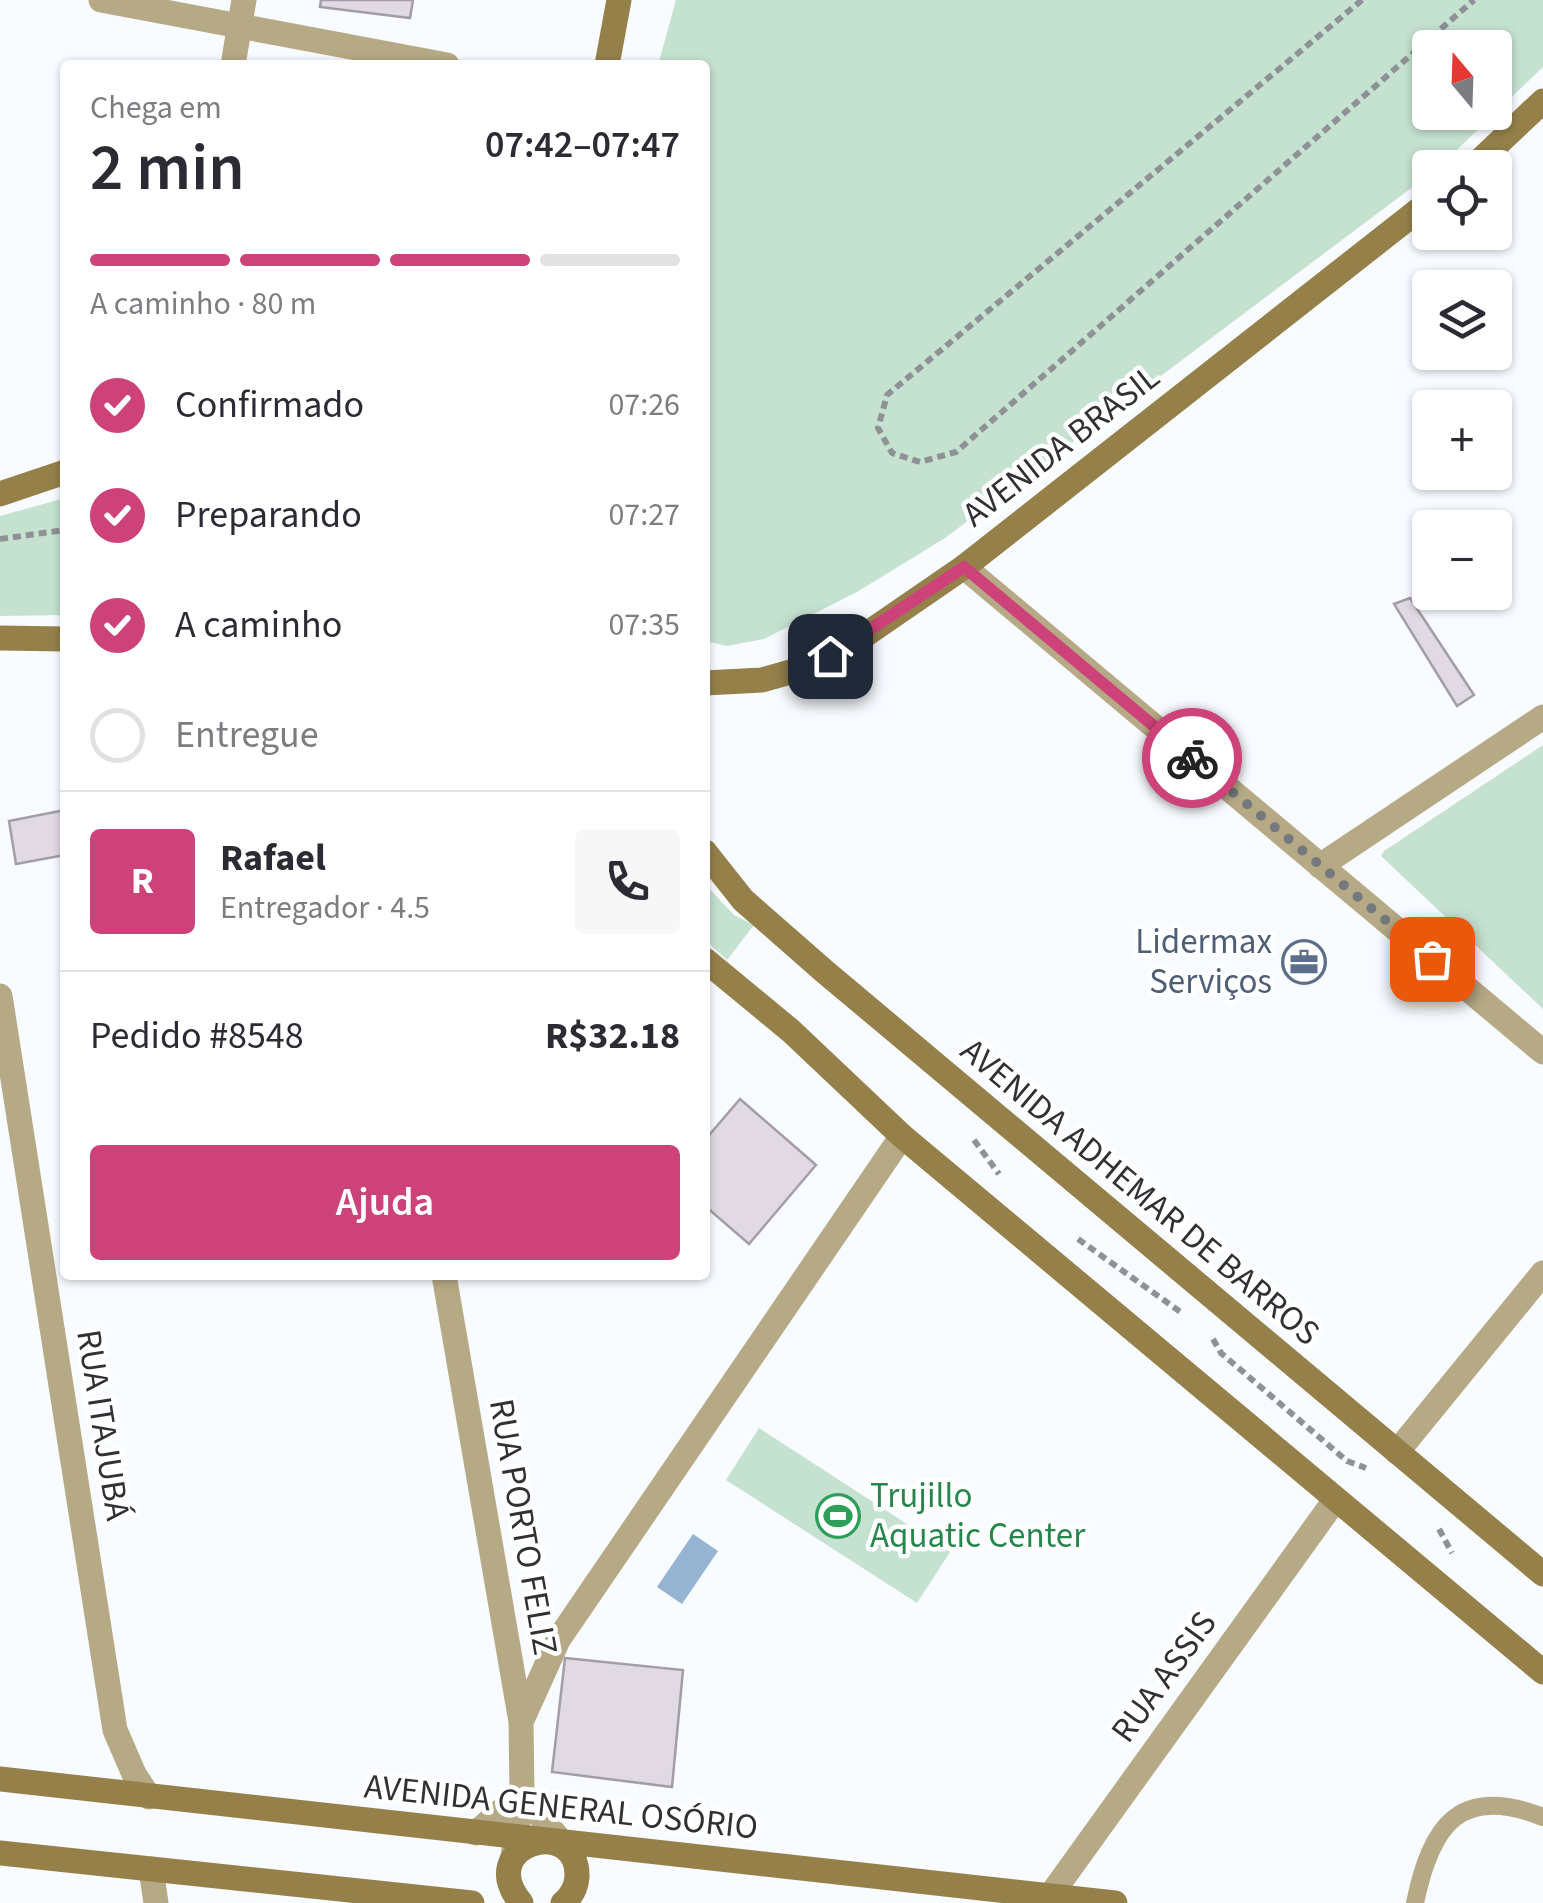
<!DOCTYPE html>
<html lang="pt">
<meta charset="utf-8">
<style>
:root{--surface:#fff;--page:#f7f7f7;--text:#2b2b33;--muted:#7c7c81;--line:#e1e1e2;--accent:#cd4279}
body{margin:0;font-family:"Source Sans 3",sans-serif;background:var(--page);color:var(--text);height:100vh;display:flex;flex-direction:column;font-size:38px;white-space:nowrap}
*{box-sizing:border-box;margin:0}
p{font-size:32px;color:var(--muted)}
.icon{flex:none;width:55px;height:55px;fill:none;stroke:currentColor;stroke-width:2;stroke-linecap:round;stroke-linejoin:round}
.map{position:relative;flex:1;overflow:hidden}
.side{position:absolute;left:60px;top:60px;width:650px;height:1220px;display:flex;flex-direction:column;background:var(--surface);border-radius:10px;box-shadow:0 2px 8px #0004}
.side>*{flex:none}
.needle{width:65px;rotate:341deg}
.buttons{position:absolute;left:1412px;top:30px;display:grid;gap:20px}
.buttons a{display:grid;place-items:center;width:100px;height:100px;border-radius:10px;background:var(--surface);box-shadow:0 2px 8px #0004;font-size:50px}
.pin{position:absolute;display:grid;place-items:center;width:85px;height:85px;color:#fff;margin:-42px;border-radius:20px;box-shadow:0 5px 15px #0006}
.courier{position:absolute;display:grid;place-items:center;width:100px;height:100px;margin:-50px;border:8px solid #cd4279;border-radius:50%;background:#fff;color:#222;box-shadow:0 2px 12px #0007}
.headline em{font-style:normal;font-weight:600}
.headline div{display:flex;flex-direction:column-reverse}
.headline{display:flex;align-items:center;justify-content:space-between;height:170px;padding:0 30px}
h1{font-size:65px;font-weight:600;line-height:75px}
.bar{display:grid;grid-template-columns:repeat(4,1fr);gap:15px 10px;align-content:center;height:120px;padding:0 30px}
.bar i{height:12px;border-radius:8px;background:var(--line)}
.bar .on{background:var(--accent)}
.bar p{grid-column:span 4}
.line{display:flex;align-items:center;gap:25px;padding:0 30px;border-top:2px solid var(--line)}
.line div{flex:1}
.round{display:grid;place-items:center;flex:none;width:105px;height:105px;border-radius:10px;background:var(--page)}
ol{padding:0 30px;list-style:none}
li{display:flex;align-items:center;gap:30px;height:110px}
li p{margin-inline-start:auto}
li .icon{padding:10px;border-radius:50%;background:var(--accent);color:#fff;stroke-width:4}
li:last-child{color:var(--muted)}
li i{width:55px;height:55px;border:5px solid var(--line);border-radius:50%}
.cta{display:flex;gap:20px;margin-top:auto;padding:20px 30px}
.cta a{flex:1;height:115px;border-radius:10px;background:var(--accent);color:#fff;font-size:40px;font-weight:600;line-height:115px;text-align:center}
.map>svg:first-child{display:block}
</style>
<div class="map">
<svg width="1543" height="1903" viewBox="0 0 1543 1903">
<rect width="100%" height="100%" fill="#f8fbff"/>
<path fill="#c5e2d1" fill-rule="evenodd" d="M676,0H1543V67L1439,167L1430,168V174L945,538L857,592L764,639L727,646L705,641V65H658ZM1430,48H1495V112H1430Z
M65,498V615L0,616V516Z
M1543,745V1009L1381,856L1384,851Z
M705,884L734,915L754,925L727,960L705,940Z
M759,1428L950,1552L917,1603L726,1480Z"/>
<path fill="#95b4d1" d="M693,1534L718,1551L682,1604L657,1587Z"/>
<path fill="#e1dae3" stroke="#a49da6" stroke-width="2.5" d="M321,0H413L410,18L320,7Z
M1410,598L1474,695L1457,706L1394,604Z
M65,810V855L16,864L9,821Z
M740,1099L816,1165L749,1244L705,1206V1140Z
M565,1658L683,1670L672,1787L552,1772Z"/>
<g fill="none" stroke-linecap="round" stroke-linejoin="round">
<path stroke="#8e9195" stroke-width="6" stroke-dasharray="8 5" stroke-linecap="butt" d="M1362,0L887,395L878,428L892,453L920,462L956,452L1474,0
M0,539L65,530
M974,1140L999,1174
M1078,1239L1182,1313
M1213,1339L1221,1353L1347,1461L1366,1468
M1439,1529L1452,1553"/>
<path stroke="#b6a985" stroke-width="18" d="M1415,1903C1431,1826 1459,1784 1543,1817"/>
<path stroke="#b6a985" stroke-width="25" d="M101,0L447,65
M233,65L244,0
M964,567L1543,1052
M1320,866L1543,717
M0,996L115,1730L134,1774L149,1797
M444,1275L521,1722L522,1793L513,1857
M1397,1452L1543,1273
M521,1722L558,1640L902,1136
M476,1833L522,1793L571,1854
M151,1869L156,1903
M1050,1896L1335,1500"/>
<path stroke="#95804a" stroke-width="25" d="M607,65L619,0
M1472,168L1543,101
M0,494L65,472
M0,638L65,639
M705,683L762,680L808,667L852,644L964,567L1430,201
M705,852L743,900L824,971L1543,1574
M705,960L791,1031L902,1136L1543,1672
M0,1779L1115,1903
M0,1853L472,1903
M521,1903C473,1844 579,1814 577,1877C576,1888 572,1896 563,1903"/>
</g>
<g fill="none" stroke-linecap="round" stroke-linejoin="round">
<path stroke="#75787c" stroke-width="10" stroke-dasharray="0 18" d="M1192,758L1432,959"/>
<path stroke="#cd4279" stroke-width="12" d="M830,656L964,567L1192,758"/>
</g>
<defs>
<g id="office-ring" transform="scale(2.25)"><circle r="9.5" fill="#fff" stroke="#5c6f8a" stroke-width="1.5"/><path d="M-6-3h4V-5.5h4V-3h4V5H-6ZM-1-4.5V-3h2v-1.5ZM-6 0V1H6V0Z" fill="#5c6f8a"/></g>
<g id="stadium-ring" transform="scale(2.25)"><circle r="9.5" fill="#fff" stroke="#2e9e5b" stroke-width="1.5"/><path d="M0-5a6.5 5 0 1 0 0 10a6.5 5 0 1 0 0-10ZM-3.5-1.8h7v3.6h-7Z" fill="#2e9e5b"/></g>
</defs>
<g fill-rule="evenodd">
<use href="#office-ring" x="1304" y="962"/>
<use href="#stadium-ring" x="838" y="1516"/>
</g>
<g text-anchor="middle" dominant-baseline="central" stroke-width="9" stroke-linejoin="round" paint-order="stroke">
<g font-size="35" fill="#2f3135" stroke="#fff">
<text transform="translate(1061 446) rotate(-38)">AVENIDA BRASIL</text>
<text transform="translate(1140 1192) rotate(40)">AVENIDA ADHEMAR DE BARROS</text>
<text transform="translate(103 1425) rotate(81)">RUA ITAJUBÁ</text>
<text transform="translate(523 1527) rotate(80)">RUA PORTO FELIZ</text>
<text transform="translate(1164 1677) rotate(-54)">RUA ASSIS</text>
<text transform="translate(561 1807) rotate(6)">AVENIDA GENERAL OSÓRIO</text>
</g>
<g font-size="35" fill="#4e5e75" stroke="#fff" text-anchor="end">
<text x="1272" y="942">Lidermax<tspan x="1272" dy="40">Serviços</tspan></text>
</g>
<g font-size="35" fill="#27864d" stroke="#fff" text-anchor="start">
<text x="870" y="1496">Trujillo<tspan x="870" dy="40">Aquatic Center</tspan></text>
</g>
</g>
</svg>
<div class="buttons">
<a><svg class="needle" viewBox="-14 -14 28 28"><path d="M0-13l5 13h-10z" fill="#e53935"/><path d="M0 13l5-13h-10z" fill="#7c7c81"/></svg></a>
<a><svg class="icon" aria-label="locate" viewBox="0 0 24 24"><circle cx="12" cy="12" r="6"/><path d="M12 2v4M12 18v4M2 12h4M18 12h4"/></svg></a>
<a><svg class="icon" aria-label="layers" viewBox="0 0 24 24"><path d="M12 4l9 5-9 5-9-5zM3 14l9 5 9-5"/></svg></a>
<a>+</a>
<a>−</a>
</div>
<div class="pin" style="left:1432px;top:959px;background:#ea580c"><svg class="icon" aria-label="bag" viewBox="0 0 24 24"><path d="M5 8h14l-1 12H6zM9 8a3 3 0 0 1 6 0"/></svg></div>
<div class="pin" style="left:830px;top:656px;background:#1f2937"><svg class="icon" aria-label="home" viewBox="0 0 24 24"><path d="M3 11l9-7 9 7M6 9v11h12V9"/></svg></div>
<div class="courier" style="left:1192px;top:758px"><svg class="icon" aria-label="bike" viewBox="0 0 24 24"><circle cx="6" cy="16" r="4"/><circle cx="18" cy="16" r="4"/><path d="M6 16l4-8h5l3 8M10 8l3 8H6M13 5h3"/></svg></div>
<section class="side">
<div class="headline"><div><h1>2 min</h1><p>Chega em</p></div><em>07:42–07:47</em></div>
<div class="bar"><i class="on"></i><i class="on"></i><i class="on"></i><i></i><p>A caminho · 80 m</p></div>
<ol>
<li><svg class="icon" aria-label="check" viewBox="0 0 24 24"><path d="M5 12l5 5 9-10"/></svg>Confirmado<p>07:26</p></li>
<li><svg class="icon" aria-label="check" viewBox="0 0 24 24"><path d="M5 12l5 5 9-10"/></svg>Preparando<p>07:27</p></li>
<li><svg class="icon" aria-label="check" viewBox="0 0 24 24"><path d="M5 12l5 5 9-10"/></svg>A caminho<p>07:35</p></li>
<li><i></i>Entregue</li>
</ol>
<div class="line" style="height:180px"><b class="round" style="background:var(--accent);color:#fff">R</b><div><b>Rafael</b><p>Entregador · 4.5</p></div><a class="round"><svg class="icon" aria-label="phone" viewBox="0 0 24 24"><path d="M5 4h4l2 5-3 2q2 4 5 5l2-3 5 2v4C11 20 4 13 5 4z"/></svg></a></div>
<div class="line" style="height:130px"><div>Pedido #8548</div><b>R$32.18</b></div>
<div class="cta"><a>Ajuda</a></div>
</section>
</div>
